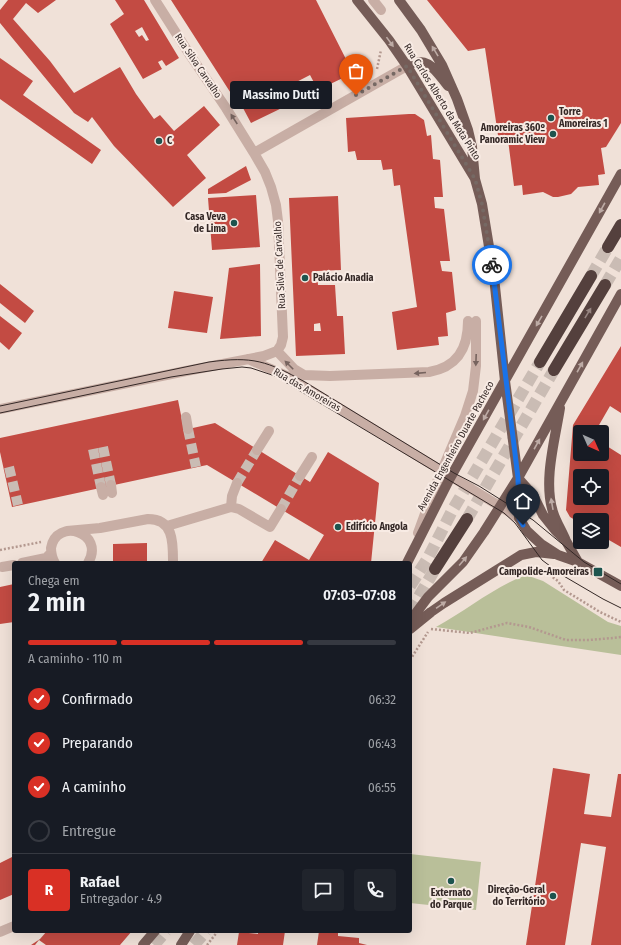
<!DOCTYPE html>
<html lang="pt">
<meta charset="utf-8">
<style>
:root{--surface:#171b24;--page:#20242c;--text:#f1f3f6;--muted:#9ea1a6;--line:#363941;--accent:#d93025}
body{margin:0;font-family:"Fira Sans Condensed",sans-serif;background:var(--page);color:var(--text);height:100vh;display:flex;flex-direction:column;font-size:15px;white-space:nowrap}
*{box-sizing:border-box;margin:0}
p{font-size:13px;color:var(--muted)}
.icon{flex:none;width:22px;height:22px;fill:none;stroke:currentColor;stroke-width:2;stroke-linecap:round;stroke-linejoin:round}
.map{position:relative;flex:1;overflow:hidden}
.sheet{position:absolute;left:12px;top:561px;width:400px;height:372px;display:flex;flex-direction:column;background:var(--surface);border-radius:4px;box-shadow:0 4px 16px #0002}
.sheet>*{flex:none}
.needle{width:26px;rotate:135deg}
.tools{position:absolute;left:573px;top:425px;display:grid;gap:8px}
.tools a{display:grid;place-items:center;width:36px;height:36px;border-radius:4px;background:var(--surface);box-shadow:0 4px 16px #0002;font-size:20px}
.pin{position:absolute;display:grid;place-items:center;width:34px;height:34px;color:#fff;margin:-41px -17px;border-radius:50% 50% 50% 0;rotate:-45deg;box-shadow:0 0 4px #0007}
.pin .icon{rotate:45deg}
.courier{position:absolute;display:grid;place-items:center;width:40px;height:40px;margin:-20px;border:3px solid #1a73e8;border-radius:50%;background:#fff;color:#222;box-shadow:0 1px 5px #0007}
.bubble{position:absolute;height:28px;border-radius:4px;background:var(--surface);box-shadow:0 4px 16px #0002;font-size:13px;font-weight:600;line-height:28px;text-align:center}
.summary em{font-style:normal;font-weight:600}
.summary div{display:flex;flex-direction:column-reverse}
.summary{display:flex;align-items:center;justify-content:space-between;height:68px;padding:0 16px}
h1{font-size:26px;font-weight:600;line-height:30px}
.bar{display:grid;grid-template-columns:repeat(4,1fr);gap:6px 4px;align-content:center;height:48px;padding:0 16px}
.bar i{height:5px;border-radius:3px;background:var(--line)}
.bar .selected{background:var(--accent)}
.bar p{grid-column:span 4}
.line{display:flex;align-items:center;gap:10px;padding:0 16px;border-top:1px solid var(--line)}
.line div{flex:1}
.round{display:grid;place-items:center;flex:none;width:42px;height:42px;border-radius:4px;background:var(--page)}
ol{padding:0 16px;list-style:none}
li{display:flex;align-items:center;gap:12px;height:44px}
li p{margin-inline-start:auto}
li .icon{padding:4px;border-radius:50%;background:var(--accent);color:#fff;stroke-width:4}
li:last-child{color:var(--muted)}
li i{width:22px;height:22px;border:2px solid var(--line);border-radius:50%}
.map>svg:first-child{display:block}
</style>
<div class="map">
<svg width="621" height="945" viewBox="0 0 621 945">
<rect width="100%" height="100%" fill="#f0e1d8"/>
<path fill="#b9bf99" d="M526,575L543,581L608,622L621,626V655L436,627C467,610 494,587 526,575Z
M410,854L481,862L476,910L410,903Z"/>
<path fill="#c34b43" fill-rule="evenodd" d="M8,0H56L38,13L26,3L13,19L50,61L74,93L120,67L136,94L154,119L160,115L174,131L204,106L220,125L187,155L206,178L173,207L114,146L92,117L88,122L74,113L0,23V10Z
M115,0H144L179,58L166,66L162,60L158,62L162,69L143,79L110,24L124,14ZM142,27L149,40L146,41L142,35L139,37L135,31Z
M171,0H316L353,73L318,90L310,75L277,92L284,107L251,123L243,108L241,109Z
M427,0H621V123L606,147L601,148L605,174L598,175L599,185L578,187L571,194L558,197H553L543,192L523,195L522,185L514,186L508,140L499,142L485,48L468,51Z
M0,58L33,81L23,95L101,150L92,164L0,99Z
M409,114H415L424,120L427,136L431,135L433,159L440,160L443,197H434L435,208L444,209L450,261H440L442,271L452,272L456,310L446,313L448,336L438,337L439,345L397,350L392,312L417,307L400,185L394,186L392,169L383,170L381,160H357L355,151L348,152L346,118Z
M246,166L251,180L226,193L208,194V189Z
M256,195L260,247L212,250L208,198Z
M338,196L341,270L317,271L318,285H335L337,316H343L345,354L296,356L289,198ZM320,323L321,331H314V324Z
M260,264L261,336L220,339L229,268Z
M0,284L34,311L25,323L0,303Z
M174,291L213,297L207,333L168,328Z
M0,316L22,333L9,350L0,342Z
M621,346V413L610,406L595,432H580V454H602V443L621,455V547L602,536V520H580V523L570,517L566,510L573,425ZM580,476H602V498H580Z
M178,400L184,430L215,423L310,482L328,452L379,483L371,563H261L275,540L309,560L324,535L207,465L12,507L0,452V438Z
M147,543V563H113V544Z
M14,584V622L0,624V587Z
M553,768L590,774L584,814L611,817L618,774H621V945H591L606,847L581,843L565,945H526Z
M14,856V894L0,900V863Z
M47,931H132L120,945H46L39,940L35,945H31L40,939Z
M258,931H285L283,945H237L239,932L258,934Z
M319,931H338V936L359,938V943L367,945H317Z"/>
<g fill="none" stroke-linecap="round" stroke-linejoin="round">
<path stroke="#cabcb4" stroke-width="10" stroke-dasharray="10 5" stroke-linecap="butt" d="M188,429L196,467
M103,447L111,485
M93,449L101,487
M9,467L18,505
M237,483L257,450
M281,509L300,476"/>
<path stroke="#cabcb4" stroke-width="12" stroke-dasharray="12 6" stroke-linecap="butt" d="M591,276L608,247
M605,285L621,258
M467,519L554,370
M410,586L428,558L452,511L540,362
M410,612L435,569
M154,945L166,931
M194,945L206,931"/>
<path stroke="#b3988f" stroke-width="2.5" stroke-dasharray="2 2" stroke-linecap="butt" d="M377,69L381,50
M0,550L41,542
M532,567H538L558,581L564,590L600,612L621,622
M431,629L470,633L507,623L529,627L566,640H589L613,638L621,637
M410,660L428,632
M207,945L218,931"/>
<path stroke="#c8aea5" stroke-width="10" d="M373,0L381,10
M254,153L407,66
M277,351L294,369L304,375L330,376L429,372C457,367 468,349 468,321
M248,359L287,376L519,518
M0,409L186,371L264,356L277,351L281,345L283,337L278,221L276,205L271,187L265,172L254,153L226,108L190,55L155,0
M186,417L188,429
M257,450L269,431
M300,476L312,457
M111,485L112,493
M101,487L103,495
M231,507L232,496L237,483
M167,526L231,507L239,509L270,527L281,509
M67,531L100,528L148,519C174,519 173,543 173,563
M418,533L434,489L465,416L473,391L476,366V321
M22,563L46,558L51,553
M55,563C52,558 51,554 51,548C56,517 106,532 88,563
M2,567L14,565
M0,932L14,926"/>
<path stroke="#755c57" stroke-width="10" d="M357,0L389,40L407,66L474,177
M399,0L421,30L442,65L457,99L468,130L472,147L475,179L482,204L494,277L505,381L518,478L519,518L527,531L541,544L558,555L578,562L621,586
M407,66C427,54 436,71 448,86
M560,408C555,440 543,481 553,512C556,522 562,531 566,541
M518,478L533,495L543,515L555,530L566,541L578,562
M407,563L449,480L621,174
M410,621L428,597L463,562L484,532L518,478L621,294
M410,629L431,612L444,603L521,555L536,552L554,554
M143,945L155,931
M181,945L190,931"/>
<path stroke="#54403d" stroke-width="12" d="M608,247L621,225
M540,362L591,276
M554,370L605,285
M435,569L467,519"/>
<path stroke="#342826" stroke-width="1" d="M0,406L209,362C253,356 267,361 305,382L454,473L479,486L533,520L584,562L621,584
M0,413L171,377L222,369L242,367L251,368L275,376L504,513L515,523L542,560L562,575L603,599L621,608"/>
</g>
<defs><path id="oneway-solid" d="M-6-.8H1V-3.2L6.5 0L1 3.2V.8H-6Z"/></defs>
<g fill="#bdaba5">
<use href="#oneway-solid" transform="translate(390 42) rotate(54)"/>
<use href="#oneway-solid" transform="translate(435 51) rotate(-121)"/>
<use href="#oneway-solid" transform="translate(602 208) rotate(119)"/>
<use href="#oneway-solid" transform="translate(539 321) rotate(120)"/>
<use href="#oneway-solid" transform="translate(580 367) rotate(-61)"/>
<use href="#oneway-solid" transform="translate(486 415) rotate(119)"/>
<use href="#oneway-solid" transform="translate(537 444) rotate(-61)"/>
<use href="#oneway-solid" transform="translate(552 504) rotate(-100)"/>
<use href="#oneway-solid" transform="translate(463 561) rotate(-50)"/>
<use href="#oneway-solid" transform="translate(441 605) rotate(-34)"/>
</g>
<g fill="#77645f">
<use href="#oneway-solid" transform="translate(234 119) rotate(-123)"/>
<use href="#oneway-solid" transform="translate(476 360) rotate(92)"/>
<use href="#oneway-solid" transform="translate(289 365) rotate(-135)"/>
<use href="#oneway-solid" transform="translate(420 373) rotate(175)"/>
</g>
<use fill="#968480" href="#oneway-solid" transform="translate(588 313) rotate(-59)"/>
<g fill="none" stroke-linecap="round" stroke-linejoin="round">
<path stroke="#766964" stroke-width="4" stroke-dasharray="0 7.2" d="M356,95L407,66L475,179L482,204L492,265"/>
<path stroke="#1a73e8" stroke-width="5" d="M492,265L518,478L519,518L523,525"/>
</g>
<g fill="#1d544e" stroke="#f8ebe4" stroke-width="1.5">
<circle cx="551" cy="118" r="4"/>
<circle cx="553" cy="134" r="4"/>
<circle cx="159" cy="141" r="4"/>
<circle cx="234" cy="223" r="4"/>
<circle cx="305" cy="278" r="4"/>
<circle cx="338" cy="527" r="4"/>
<rect x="593" y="567" width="10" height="10" rx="2"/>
<circle cx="451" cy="881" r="4"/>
<circle cx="553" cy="896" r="4"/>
</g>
<g text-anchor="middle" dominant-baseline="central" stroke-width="4" stroke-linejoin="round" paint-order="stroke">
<g font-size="10" fill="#342826" stroke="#f8ebe4">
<text transform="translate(198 66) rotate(56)">Rua Silva Carvalho</text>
<text transform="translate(442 102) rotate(58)">Rua Carlos Alberto da Mota Pinto</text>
<text transform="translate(280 265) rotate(-93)">Rua Silva de Carvalho</text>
<text transform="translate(307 390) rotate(30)">Rua das Amoreiras</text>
<text transform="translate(456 446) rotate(-61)">Avenida Engenheiro Duarte Pacheco</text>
</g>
<g font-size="10" font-weight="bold" fill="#342826" stroke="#f8ebe4" text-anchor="start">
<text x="559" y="112">Torre<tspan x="559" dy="12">Amoreiras 1</tspan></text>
<text x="545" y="128" text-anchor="end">Amoreiras 360º<tspan x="545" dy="12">Panoramic View</tspan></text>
<text x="167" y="141">C</text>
<text x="226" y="217" text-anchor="end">Casa Veva<tspan x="226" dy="12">de Lima</tspan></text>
<text x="313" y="278">Palácio Anadia</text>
<text x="346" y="527">Edifício Angola</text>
<text x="589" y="572" text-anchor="end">Campolide-Amoreiras</text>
<text x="545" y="890" text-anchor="end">Direção-Geral<tspan x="545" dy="12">do Território</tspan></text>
<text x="451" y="893" text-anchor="middle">Externato<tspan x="451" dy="12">do Parque</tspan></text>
</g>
</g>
</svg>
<div class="tools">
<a><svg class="needle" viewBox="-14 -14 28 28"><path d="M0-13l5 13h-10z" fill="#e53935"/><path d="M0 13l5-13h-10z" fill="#9ea1a6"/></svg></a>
<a><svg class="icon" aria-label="locate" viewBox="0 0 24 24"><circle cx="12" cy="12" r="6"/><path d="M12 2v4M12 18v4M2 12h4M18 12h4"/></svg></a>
<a><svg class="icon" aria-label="layers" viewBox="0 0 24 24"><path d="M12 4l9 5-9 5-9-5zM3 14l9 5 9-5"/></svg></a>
</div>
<div class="pin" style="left:356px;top:95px;background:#ea580c"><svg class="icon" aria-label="bag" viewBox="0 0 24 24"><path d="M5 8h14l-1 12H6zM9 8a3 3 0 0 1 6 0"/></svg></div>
<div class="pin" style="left:523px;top:525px;background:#1f2937"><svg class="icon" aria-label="home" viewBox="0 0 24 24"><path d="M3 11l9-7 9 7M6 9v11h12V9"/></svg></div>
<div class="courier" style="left:492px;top:265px"><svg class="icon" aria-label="bike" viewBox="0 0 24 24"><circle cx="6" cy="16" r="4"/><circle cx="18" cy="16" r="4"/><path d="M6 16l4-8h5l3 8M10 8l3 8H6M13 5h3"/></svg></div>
<div class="bubble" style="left:230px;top:81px;width:102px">Massimo Dutti</div>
<section class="sheet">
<div class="summary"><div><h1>2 min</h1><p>Chega em</p></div><em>07:03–07:08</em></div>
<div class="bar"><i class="selected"></i><i class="selected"></i><i class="selected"></i><i></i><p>A caminho · 110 m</p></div>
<ol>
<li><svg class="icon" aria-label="check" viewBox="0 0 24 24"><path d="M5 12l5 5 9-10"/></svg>Confirmado<p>06:32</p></li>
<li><svg class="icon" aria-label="check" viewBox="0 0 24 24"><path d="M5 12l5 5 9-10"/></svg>Preparando<p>06:43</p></li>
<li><svg class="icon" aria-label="check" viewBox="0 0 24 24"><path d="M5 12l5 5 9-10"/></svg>A caminho<p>06:55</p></li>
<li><i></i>Entregue</li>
</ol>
<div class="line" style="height:72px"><b class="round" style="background:var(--accent);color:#fff">R</b><div><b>Rafael</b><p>Entregador · 4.9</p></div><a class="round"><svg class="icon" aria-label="chat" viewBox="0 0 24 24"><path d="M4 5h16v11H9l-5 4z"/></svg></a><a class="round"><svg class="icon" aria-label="phone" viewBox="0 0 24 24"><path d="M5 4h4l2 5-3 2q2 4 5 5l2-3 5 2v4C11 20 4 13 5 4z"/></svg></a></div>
</section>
</div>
